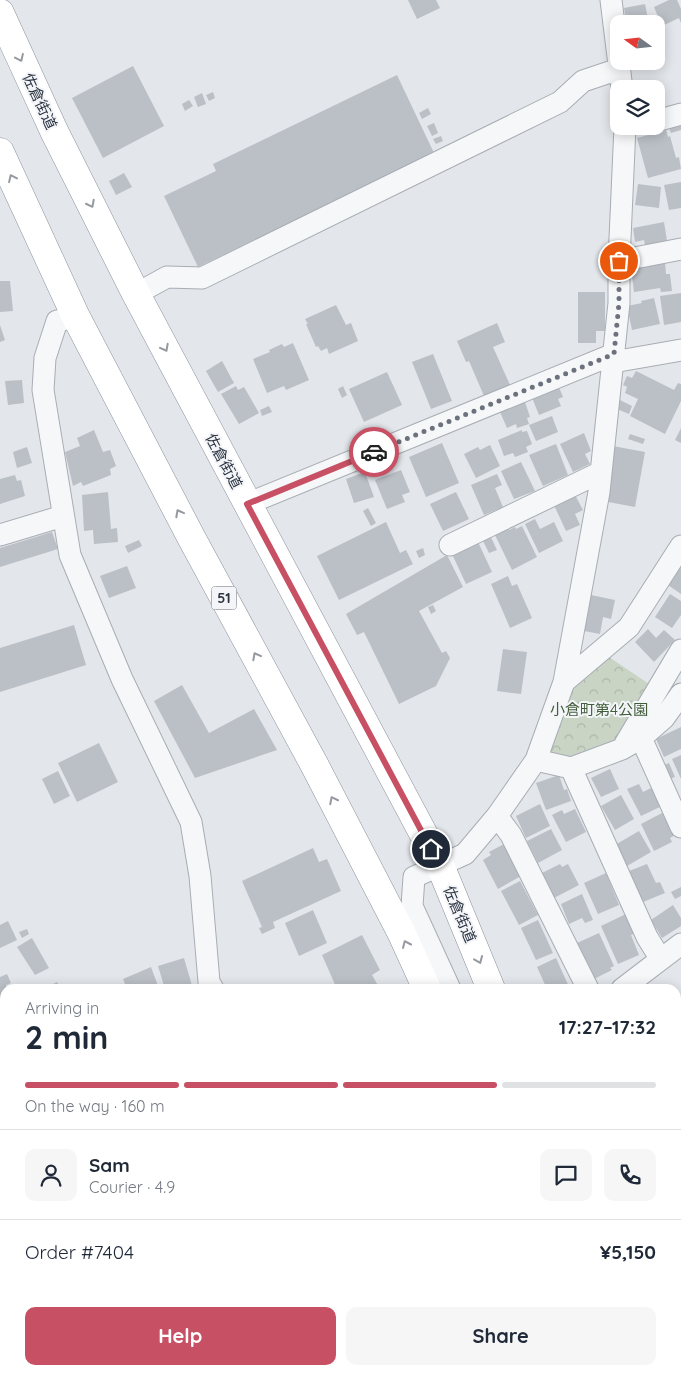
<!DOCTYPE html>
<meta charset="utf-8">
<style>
:root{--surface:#fff;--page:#f6f6f7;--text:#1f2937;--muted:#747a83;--line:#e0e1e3;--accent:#c85064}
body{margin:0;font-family:Quicksand,"Noto Sans JP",sans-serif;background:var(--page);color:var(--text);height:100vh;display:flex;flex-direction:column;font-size:19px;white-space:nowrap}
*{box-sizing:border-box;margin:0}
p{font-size:16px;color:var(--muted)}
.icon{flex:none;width:28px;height:28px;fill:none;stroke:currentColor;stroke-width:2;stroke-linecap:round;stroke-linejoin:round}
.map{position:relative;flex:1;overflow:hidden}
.side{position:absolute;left:0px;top:984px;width:681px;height:391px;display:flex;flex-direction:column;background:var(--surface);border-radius:15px 15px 0 0;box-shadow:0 2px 12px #0003}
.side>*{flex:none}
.needle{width:32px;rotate:285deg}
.tools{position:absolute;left:610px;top:15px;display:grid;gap:10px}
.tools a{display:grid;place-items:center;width:55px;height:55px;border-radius:10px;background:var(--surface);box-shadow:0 2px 12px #0003;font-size:25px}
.pin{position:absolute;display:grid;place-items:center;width:42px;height:42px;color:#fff;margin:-21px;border:2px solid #fff;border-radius:50%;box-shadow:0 1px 5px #0007}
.courier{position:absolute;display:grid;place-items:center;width:50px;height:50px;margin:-25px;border:4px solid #c85064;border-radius:50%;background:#fff;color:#222;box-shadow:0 1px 6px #0007}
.summary em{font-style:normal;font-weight:700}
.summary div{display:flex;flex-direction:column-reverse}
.summary{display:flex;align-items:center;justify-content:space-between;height:85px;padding:0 25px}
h1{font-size:32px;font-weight:700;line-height:38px}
.bar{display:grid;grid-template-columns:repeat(4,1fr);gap:8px 5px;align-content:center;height:60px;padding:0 25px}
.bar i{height:6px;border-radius:4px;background:var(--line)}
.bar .selected{background:var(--accent)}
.bar p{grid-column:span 4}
.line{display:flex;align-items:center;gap:12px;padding:0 25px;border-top:1px solid var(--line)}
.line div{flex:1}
.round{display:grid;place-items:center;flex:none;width:52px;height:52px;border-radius:10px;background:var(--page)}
.primary-button{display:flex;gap:10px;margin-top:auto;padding:10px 25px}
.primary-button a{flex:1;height:58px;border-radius:10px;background:var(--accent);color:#fff;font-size:20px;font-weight:700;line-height:58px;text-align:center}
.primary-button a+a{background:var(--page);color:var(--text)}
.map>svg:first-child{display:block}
</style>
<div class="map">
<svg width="681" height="1374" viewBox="0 0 681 1374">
<defs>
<pattern id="park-crowns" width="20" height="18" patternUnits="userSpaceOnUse" patternTransform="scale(1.25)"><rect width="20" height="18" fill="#c9d4c5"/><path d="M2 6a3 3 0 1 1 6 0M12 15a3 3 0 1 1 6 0" fill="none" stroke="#adb7aa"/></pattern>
</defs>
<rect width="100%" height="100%" fill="#e3e6ea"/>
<path fill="url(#park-crowns)" d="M609,657L652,686L617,746L570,765L544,755L573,687Z"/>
<path fill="#bbc0c7" d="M408,0H436L440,8L417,19Z
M669,0H677L681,9V23L679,18L662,26L654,7Z
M645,4L649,24H627L624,8Z
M133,66L164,126L103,158L72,98Z
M397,75L434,153L198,267L164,196L216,171L213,164Z
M213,92L215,98L209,101L206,95Z
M202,93L206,104L198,107L194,97Z
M189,100L193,106L185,111L182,104Z
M428,108L431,114L422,119L419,113Z
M434,123L438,133L432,136L427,126Z
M681,124V130L671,133L669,128Z
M666,130L668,137L670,136L676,158L679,157L681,169L648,178L637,138Z
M441,136L443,141L436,144L433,139Z
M124,173L132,187L116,195L109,181Z
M681,182V208L669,210L664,185Z
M638,184L661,187L659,208L635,205Z
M664,222L667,241L645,245L644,240L635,242L633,228Z
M665,262L666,274H670L672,291L661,292L660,288L634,292L631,267Z
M0,281H10L13,311L0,312Z
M578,292H605V331H596V343H578Z
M681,293V322L664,325L660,296Z
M654,298L660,324L632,330L627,306L642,303L641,301Z
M336,305L346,325L351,323L358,341L329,354L327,348L321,351L318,346L316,347L306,324H308L305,319Z
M497,323L505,342L493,347L510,385L484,396L469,361L466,362L457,341Z
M0,325L5,340L0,342Z
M293,343L309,380L286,390L284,386L267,393L253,359L270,352L269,350L282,344L284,347Z
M433,354L452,401L431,409L412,362Z
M222,361L234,383L218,392L206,371Z
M636,371L674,390L678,383L681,384V401L665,434L630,416L638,399L625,393L627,387L623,385L627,376L632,378Z
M387,372L402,405L364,422L349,389Z
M22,380L24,403L8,405L5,381Z
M558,385L563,397L558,399L561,406L539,415L531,395Z
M236,386L238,390L244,387L259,413L239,424L221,394Z
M343,386L347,395L342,398L338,389Z
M618,399L632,406L629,414L617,409Z
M525,402L530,417L527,418L529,424L517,428L516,424L507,428L500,412Z
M269,406L272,412L262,416L260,410Z
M552,416L558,432L536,441L529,425Z
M681,428V443L675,440Z
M94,430L103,452L110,450L116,466L110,469L111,475L83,486L81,482L73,486L65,452L80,446L77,438Z
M522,430V432L527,431L532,444L526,447L528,452L515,457L513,453L504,456L498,440Z
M584,433L591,451L585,454L590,464L573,472L560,444Z
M630,434L645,439L643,444L628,439Z
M442,443L459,483L426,497L409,457Z
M556,444L568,475L543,486L529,455Z
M490,445L500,466L476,478L464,454L478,447L480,450Z
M613,446L645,452L635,507L603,501Z
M27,447L32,463L17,468L13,452Z
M521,462L535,491L514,499L501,471Z
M401,470L410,492L402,495L405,502L387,509L375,480Z
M365,472L374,497L354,503L346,479Z
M497,474L502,485L495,488L503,507L484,515L471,485Z
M15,475L17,481L21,480L25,496L0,504V479Z
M108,492L111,529L117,528L118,542L94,544L93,530L84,531L82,495Z
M456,492L469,519L443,531L430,504Z
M574,493L583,510L575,514L580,525L566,531L553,503Z
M368,508L376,523L371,526L363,511Z
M535,519L540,529L554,522L563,541L539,553L525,524Z
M386,522L400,553L406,550L413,564L339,600L317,556Z
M522,526L537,557L512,570L494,533L507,527L509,530L515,527L516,529Z
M52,532L58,549L0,567V548Z
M489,533L497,550L489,553L481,537Z
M139,540L142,546L128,553L125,546Z
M478,542L492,572L466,584L452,554Z
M423,548L425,555L419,558L416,551Z
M447,555L463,587L419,611L442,653L446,651L450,658L436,686L399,704L364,632L357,635L346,614Z
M681,562V594L668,585L677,572L675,571Z
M127,566L136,588L109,598L100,576Z
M508,576L512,586L517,584L532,618L510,628L491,584Z
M586,594L615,600L611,619L603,617L600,634L579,630Z
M670,594L681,601V615L672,628L655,617Z
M433,605L436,611L431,614L428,607Z
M74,625L86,665L0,692V648Z
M648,629L656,638L664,630L675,640L654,662L635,642Z
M503,649L527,652L521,694L497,691Z
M182,685L209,733L254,709L277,750L195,778L154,701Z
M681,727V749L664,757L656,739Z
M99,743L118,782L77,802L58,763Z
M681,755V779L672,759Z
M669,763L675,777L669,779L664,765Z
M610,769L619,789L601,797L591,778Z
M58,771L70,796L54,804L42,779Z
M559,775L564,790L567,789L571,801L546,810L536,783Z
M639,784L643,792L653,787L662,806L641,816L627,789Z
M621,795L634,819L615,830L601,806Z
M540,804L550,826L526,838L516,816Z
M575,809L586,832L566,842L552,815L562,810L564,814Z
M664,812L675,835L670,838L672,842L654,851L641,824Z
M551,829L562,850L538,863L527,841Z
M639,831L651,852L627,866L615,845Z
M504,844L521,876L498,889L483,860L491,855L489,852Z
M313,848L319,862L327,859L341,891L273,922L275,928L262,934L259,928L262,927L242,881Z
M560,864L562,867L568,864L579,885L554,898L542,873Z
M647,864L656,883L660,882L665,893L643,902L629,871Z
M606,873L619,905L598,914L584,883Z
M520,881L538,915L519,925L501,891Z
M681,887V896L675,899L671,892Z
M582,894L593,920L585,923L582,918L569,924L561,904Z
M673,905L681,918V926L662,938L651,920Z
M313,910L327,943L299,956L285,923Z
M628,913L636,933L631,935L639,955L618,964L601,926Z
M538,920L553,953L536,960L521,928Z
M8,921L17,940L0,948V925Z
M27,929L29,934L22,938L19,932Z
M599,933L614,966L610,968L612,970L594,979L577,943Z
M362,935L380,970L372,975L380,989H337L322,955Z
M32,938L49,968L35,975L17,947Z
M184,958L193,989H165L158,966Z
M556,958L570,989H547L537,967Z
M151,967L158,986L150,989H127L123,979Z
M7,974L11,983L6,985L7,989H5V1002L0,1005V977Z
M57,982L61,989H44Z
M5,1013V1031L0,1032V1014Z
M681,1080V1096L676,1092V1086Z
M5,1102V1123L0,1103Z
M5,1152V1191L0,1178V1154Z
M5,1223V1255L2,1257L0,1254V1226Z
M177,1370H199L205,1374H174Z
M233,1370H254L251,1374H239Z
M310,1370H334L331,1374H314Z
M360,1370H376L379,1374H355Z
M408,1370H443L440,1374H413Z
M474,1370H497L493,1374H478Z
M521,1370H542L544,1371L542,1374H517Z"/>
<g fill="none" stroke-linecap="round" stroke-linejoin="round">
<g stroke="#a8adb4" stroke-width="23">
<path id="minor" d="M611,0L622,89
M656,121L681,114
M619,261L681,249
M136,294L167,277L202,278L560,102L583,81L619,69
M76,317L57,321L45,358L43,390L70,555L122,679L191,822L200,876L209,982L213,989
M613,362L681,350
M247,504L614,354
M0,535L63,516
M450,545L601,472
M564,682L629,627L681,546
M641,738L681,827
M625,744L681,650
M536,760L571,768L622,749L641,738L664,718L681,694
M571,768L647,937L660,958
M497,816L511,835L588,989
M450,989L412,906L414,877L465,854L497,816L536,760L564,682L599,492L619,303V261L625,126
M622,989L681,944
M0,1137L5,1136
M0,1315L5,1346
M8,1370L9,1374
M290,1370L295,1374
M341,1370L342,1374
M151,1374L153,1370"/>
</g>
<g stroke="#8b94a0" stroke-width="29">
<path id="highway" d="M0,13L54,131L136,294L440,865L491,989
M0,152L76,317L191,537L315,766L401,932L427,989
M676,1327L681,1330
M583,1370L585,1374
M645,1370L647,1374"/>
</g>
<use href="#minor" stroke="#f6f7f9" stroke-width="21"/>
<use href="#highway" stroke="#fff" stroke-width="28"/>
</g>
<defs><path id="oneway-chevron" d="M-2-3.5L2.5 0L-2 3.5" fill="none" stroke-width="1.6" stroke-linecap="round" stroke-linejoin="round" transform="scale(1.25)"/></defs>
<g stroke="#969aa0">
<use href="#oneway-chevron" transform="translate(20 58) rotate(65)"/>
<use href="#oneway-chevron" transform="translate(12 178) rotate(-115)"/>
<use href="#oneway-chevron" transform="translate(91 204) rotate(63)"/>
<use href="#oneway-chevron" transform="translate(165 348) rotate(62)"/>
<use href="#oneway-chevron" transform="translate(179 513) rotate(-118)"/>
<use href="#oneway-chevron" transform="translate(256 656) rotate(-118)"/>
<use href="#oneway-chevron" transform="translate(333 800) rotate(-117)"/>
<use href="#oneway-chevron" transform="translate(406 944) rotate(-114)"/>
<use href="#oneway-chevron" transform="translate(479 960) rotate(67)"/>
</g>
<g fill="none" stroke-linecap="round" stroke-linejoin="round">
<path stroke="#6c727d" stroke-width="5" stroke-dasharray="0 9" d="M374,452L614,354L619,303V261"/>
<path stroke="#c85064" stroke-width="6" d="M374,452L247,504L431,849"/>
</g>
<g text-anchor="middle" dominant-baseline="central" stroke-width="4" stroke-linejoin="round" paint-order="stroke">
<rect fill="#f3f5f8" stroke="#686e79" stroke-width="1" x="211.5" y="586.5" width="25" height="23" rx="4"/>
<g font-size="14" font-weight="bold" fill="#2c3442">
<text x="224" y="598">51</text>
</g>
<g font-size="15" fill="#2c3442" stroke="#f3f5f8">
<text transform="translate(40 101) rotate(65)">佐倉街道</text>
<text transform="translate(224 461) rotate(62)">佐倉街道</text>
<text transform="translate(460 914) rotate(67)">佐倉街道</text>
</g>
<g font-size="15" fill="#415d3a" stroke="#f3f5f8">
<text x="599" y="709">小倉町第4公園</text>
</g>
</g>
</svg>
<div class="tools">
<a><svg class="needle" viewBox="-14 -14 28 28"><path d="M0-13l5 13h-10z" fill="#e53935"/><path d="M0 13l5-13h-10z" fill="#747a83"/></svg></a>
<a><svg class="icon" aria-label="layers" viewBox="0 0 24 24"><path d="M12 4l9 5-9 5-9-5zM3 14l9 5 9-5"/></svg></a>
</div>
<div class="pin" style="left:619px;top:261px;background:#ea580c"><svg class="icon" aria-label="bag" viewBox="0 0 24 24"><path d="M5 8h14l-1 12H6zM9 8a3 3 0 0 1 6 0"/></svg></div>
<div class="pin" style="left:431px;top:849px;background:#1f2937"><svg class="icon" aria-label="home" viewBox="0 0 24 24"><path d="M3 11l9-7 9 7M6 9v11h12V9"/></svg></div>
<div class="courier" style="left:374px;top:452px"><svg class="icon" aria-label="car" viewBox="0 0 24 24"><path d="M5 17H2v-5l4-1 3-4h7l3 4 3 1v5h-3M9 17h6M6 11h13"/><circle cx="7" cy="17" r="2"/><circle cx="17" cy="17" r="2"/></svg></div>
<section class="side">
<div class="summary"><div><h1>2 min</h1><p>Arriving in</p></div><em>17:27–17:32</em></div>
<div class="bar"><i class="selected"></i><i class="selected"></i><i class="selected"></i><i></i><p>On the way · 160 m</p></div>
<div class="line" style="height:90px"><a class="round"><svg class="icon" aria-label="person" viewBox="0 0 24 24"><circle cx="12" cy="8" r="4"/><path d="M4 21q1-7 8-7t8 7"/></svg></a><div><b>Sam</b><p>Courier · 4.9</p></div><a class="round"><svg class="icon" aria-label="chat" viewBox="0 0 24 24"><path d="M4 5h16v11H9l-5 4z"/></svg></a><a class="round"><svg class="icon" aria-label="phone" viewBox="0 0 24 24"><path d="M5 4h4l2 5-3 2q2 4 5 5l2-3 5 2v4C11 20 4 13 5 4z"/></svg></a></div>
<div class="line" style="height:65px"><div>Order #7404</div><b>¥5,150</b></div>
<div class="primary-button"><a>Help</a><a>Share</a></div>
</section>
</div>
